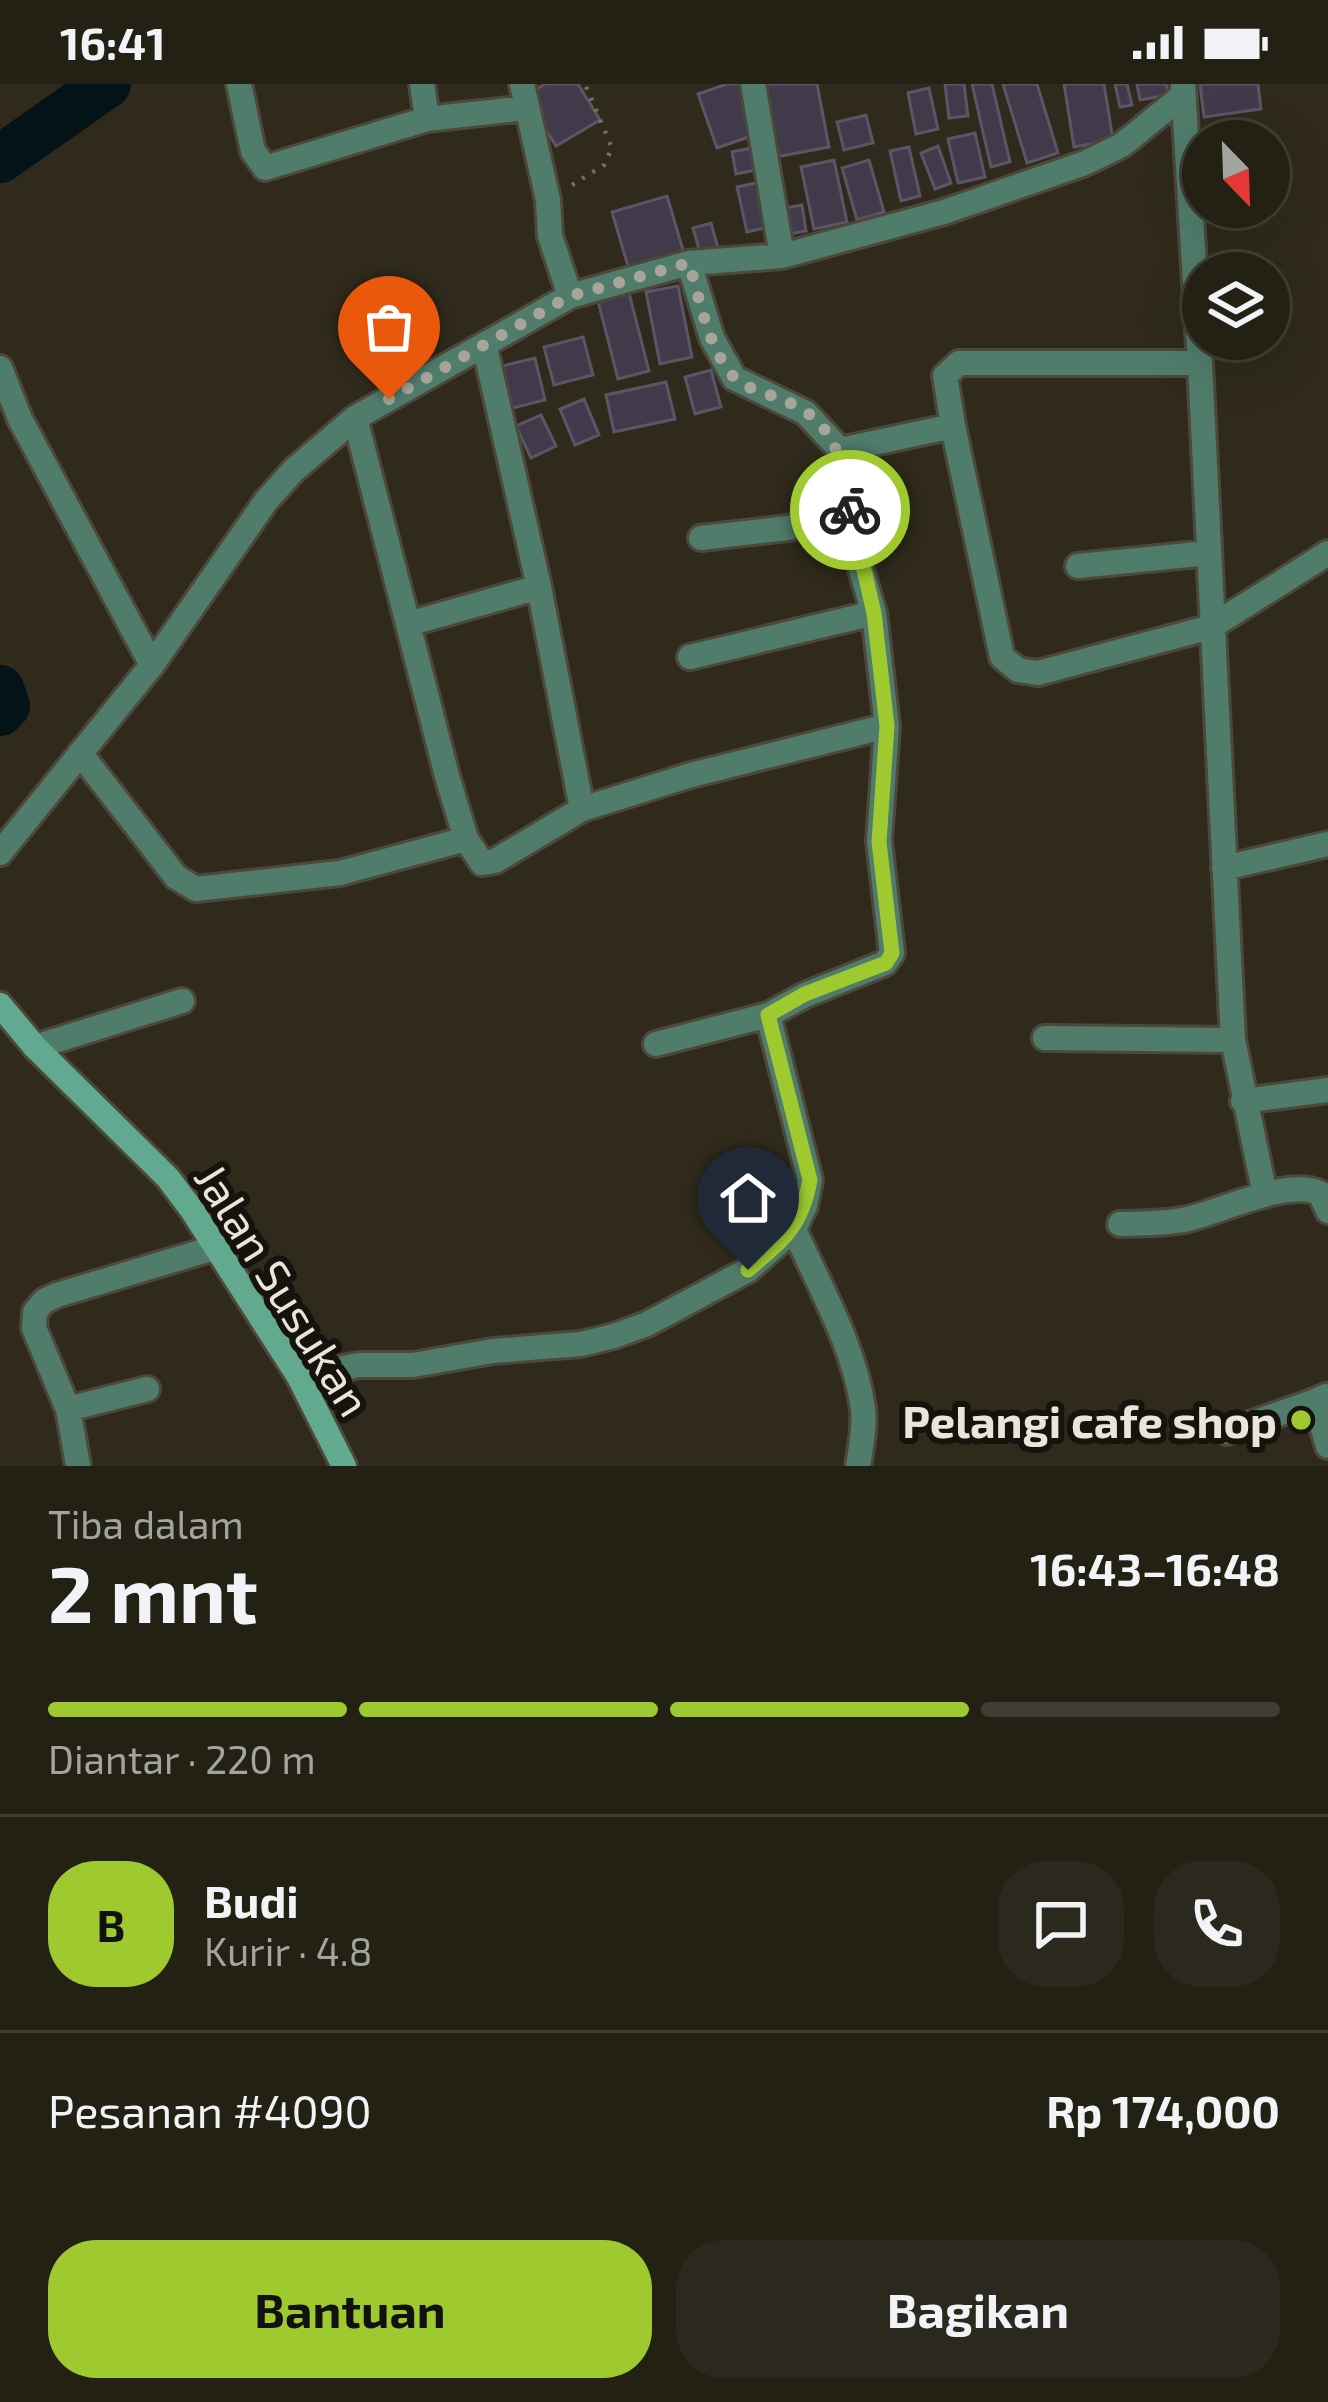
<!DOCTYPE html>
<html lang="id">
<meta charset="utf-8">
<style>
:root{--surface:#232014;--page:#2b281d;--text:#f1f3f6;--muted:#a3a3a0;--line:#403e34;--accent:#9eca2f}
body{margin:0;font-family:"Exo 2",sans-serif;background:var(--page);color:var(--text);height:100vh;display:flex;flex-direction:column;font-size:45px;white-space:nowrap}
*{box-sizing:border-box;margin:0}
p{font-size:39px;color:var(--muted)}
.icon{flex:none;width:66px;height:66px;fill:none;stroke:currentColor;stroke-width:2;stroke-linecap:round;stroke-linejoin:round}
.map{position:relative;height:1382px;overflow:hidden}
.drawer{display:flex;flex-direction:column;background:var(--surface);flex:1}
.drawer>*{flex:none}
.needle{width:78px;rotate:157deg}
.fabs{position:absolute;left:1182px;top:36px;display:grid;gap:24px}
.fabs a{display:grid;place-items:center;width:108px;height:108px;border-radius:50%;background:var(--surface);box-shadow:0 12px 48px #0002,0 0 0 3px var(--line);font-size:60px}
.pin{position:absolute;display:grid;place-items:center;width:102px;height:102px;color:#fff;margin:-123px -51px;border-radius:50% 50% 50% 0;rotate:-45deg;box-shadow:0 0 12px #0007}
.pin .icon{rotate:45deg}
.courier{position:absolute;display:grid;place-items:center;width:120px;height:120px;margin:-60px;border:9px solid #9eca2f;border-radius:50%;background:#fff;color:#222;box-shadow:0 3px 15px #0007}
.head em{font-style:normal;font-weight:700}
.head div{display:flex;flex-direction:column-reverse}
.head{display:flex;align-items:center;justify-content:space-between;height:204px;padding:0 48px}
h1{font-size:78px;font-weight:700;line-height:90px}
.bar{display:grid;grid-template-columns:repeat(4,1fr);gap:18px 12px;align-content:center;height:144px;padding:0 48px}
.bar i{height:15px;border-radius:9px;background:var(--line)}
.bar .active{background:var(--accent)}
.bar p{grid-column:span 4}
.line{display:flex;align-items:center;gap:30px;padding:0 48px;border-top:3px solid var(--line)}
.line div{flex:1}
.round{display:grid;place-items:center;flex:none;width:126px;height:126px;border-radius:48px;background:var(--page)}
.primary-button{display:flex;gap:24px;margin-top:auto;padding:24px 48px}
.primary-button a{flex:1;height:138px;border-radius:48px;background:var(--accent);color:#111;font-size:48px;font-weight:700;line-height:138px;text-align:center}
.primary-button a+a{background:var(--page);color:var(--text)}
.status{display:flex;justify-content:space-between;align-items:center;height:84px;padding:0 60px;background:var(--surface);direction:ltr}
.status svg{height:33px;fill:currentColor}
.map>svg:first-child{display:block}
</style>
<div class="status"><b>16:41</b><svg viewBox="0 0 49 12"><path d="M0 12V9h3v3zM5 12V6h3v6zM10 12V3h3v9zM15 12V0h3v12zM26 1h20v11H26zM47 4h2v5h-2z"/></svg></div>
<div class="map">
<svg width="1328" height="1382" viewBox="0 0 1328 1382">
<rect width="100%" height="100%" fill="#2f2a1b"/>
<g fill="none" stroke-linecap="round" stroke-linejoin="round">
<path stroke="#031317" stroke-width="48" d="M0,75L107,0
M0,605L6,622L0,628"/>
</g>
<path fill="#403a4a" stroke="#5b5565" stroke-width="3" d="M545,0H578L600,36L556,62L525,12Z
M727,0H739L757,50L717,64L698,10Z
M762,0H817L829,63L776,73Z
M945,0H964L968,32L949,34Z
M972,0H992L1010,78L991,83Z
M1003,0H1037L1058,69L1027,79Z
M1064,0H1104L1113,56L1074,63Z
M1115,0H1127L1132,21L1120,23Z
M1137,0H1166L1168,11L1140,16Z
M1200,0H1258L1261,25L1204,33Z
M929,4L938,45L916,50L908,9Z
M866,31L873,59L844,66L837,38Z
M975,49L985,93L958,99L948,55Z
M938,62L951,99L935,105L921,69Z
M756,63L761,85L736,90L732,68Z
M909,63L920,112L901,117L890,67Z
M834,76L847,138L814,145L801,83Z
M869,76L884,128L857,136L842,84Z
M761,98L770,143L747,148L737,103Z
M667,112L685,173L630,189L612,128Z
M802,121L806,147L784,151L780,125Z
M711,139L718,164L700,169L693,144Z
M678,202L692,273L660,280L646,208Z
M629,209L649,287L618,295L598,217Z
M583,253L593,291L554,301L544,263Z
M535,274L545,316L509,325L498,283Z
M711,286L721,323L695,330L685,293Z
M666,298L675,335L614,348L606,311Z
M584,315L599,351L575,361L560,325Z
M541,331L556,362L531,374L516,342Z"/>
<g fill="none" stroke-linecap="round" stroke-linejoin="round">
<g stroke="#4d483a" stroke-width="30">
<path id="street" d="M239,0L253,67L265,84L427,35L526,24
M422,0L427,35
M522,0L548,116L550,152L570,212
M753,0L782,172
M1183,2L1200,279L1233,956L1265,1111
M689,179L712,254L734,294L806,329L840,366L861,486L874,529L887,642L879,757L892,869L885,879L805,911L768,931L810,1096L805,1122L794,1145C819,1202 855,1263 863,1325C865,1344 861,1363 858,1382
M485,264L539,503L582,725L691,691L887,642
M0,284L20,335L152,581
M355,334L447,692L466,755L482,779L495,777L582,725
M953,342L1002,573L1018,586L1038,589L1211,543L1328,469
M840,366L953,342L945,292L959,279H1200
M701,454L788,444L850,428
M1078,482L1208,469
M408,540L539,503
M690,573L874,529
M80,669L176,793L196,805L340,789L466,755
M0,769L152,581L266,417L294,386L355,334L570,212L689,179L782,172L944,128L1085,79L1122,61L1181,13
M1224,784L1328,760
M1045,954L1233,956
M656,960L768,931
M35,963L182,917
M1243,1017L1328,1006
M1120,1140C1143,1139 1166,1140 1188,1135C1222,1127 1288,1094 1320,1109L1328,1127
M299,1293L359,1281H413L493,1267L581,1260L614,1252L647,1240L748,1186L794,1145
M1326,1312L1315,1317L1328,1362
M68,1325L147,1305
M1227,1348L1315,1317
M78,1381L68,1325L34,1244L35,1228L44,1217L57,1211L217,1163"/>
</g>
<g stroke="#4d483a" stroke-width="30">
<path id="secondary" d="M0,921L35,963L168,1094L192,1126L299,1293L344,1382"/>
</g>
<path stroke="#726e61" stroke-width="4.5" stroke-dasharray="3 9" stroke-linecap="butt" d="M572,101L604,81L612,64L585,0"/>
<use href="#street" stroke="#507c6b" stroke-width="24"/>
<use href="#secondary" stroke="#61aa8f" stroke-width="24"/>
</g>
<g fill="none" stroke-linecap="round" stroke-linejoin="round">
<path stroke="#a7a498" stroke-width="12" stroke-dasharray="0 21.6" d="M389,315L570,212L689,179C700,215 707,261 732,291C744,305 764,308 781,315C836,336 842,376 850,426"/>
<path stroke="#9eca2f" stroke-width="15" d="M748,1186C783,1156 801,1144 810,1096L768,931L805,910L886,879L892,869L879,758L887,642L874,529L850,426"/>
</g>
<circle fill="#9eca2f" stroke="#15130c" stroke-width="4.5" cx="1301" cy="1336" r="12"/>
<g text-anchor="middle" dominant-baseline="central" stroke-width="12" stroke-linejoin="round" paint-order="stroke">
<g font-size="45" fill="#e8e5db" stroke="#15130c">
<text transform="translate(284 1205) rotate(58)">Jalan Susukan</text>
</g>
<g font-size="45" font-weight="bold" fill="#e8e5db" stroke="#15130c" text-anchor="end">
<text x="1277" y="1336">Pelangi cafe shop</text>
</g>
</g>
</svg>
<div class="fabs">
<a><svg class="needle" viewBox="-14 -14 28 28"><path d="M0-13l5 13h-10z" fill="#e53935"/><path d="M0 13l5-13h-10z" fill="#a3a3a0"/></svg></a>
<a><svg class="icon" aria-label="layers" viewBox="0 0 24 24"><path d="M12 4l9 5-9 5-9-5zM3 14l9 5 9-5"/></svg></a>
</div>
<div class="pin" style="left:389px;top:315px;background:#ea580c"><svg class="icon" aria-label="bag" viewBox="0 0 24 24"><path d="M5 8h14l-1 12H6zM9 8a3 3 0 0 1 6 0"/></svg></div>
<div class="pin" style="left:748px;top:1186px;background:#1f2937"><svg class="icon" aria-label="home" viewBox="0 0 24 24"><path d="M3 11l9-7 9 7M6 9v11h12V9"/></svg></div>
<div class="courier" style="left:850px;top:426px"><svg class="icon" aria-label="bike" viewBox="0 0 24 24"><circle cx="6" cy="16" r="4"/><circle cx="18" cy="16" r="4"/><path d="M6 16l4-8h5l3 8M10 8l3 8H6M13 5h3"/></svg></div>
</div>
<section class="drawer">
<div class="head"><div><h1>2 mnt</h1><p>Tiba dalam</p></div><em>16:43–16:48</em></div>
<div class="bar"><i class="active"></i><i class="active"></i><i class="active"></i><i></i><p>Diantar · 220 m</p></div>
<div class="line" style="height:216px"><b class="round" style="background:var(--accent);color:#111">B</b><div><b>Budi</b><p>Kurir · 4.8</p></div><a class="round"><svg class="icon" aria-label="chat" viewBox="0 0 24 24"><path d="M4 5h16v11H9l-5 4z"/></svg></a><a class="round"><svg class="icon" aria-label="phone" viewBox="0 0 24 24"><path d="M5 4h4l2 5-3 2q2 4 5 5l2-3 5 2v4C11 20 4 13 5 4z"/></svg></a></div>
<div class="line" style="height:156px"><div>Pesanan #4090</div><b>Rp 174,000</b></div>
<div class="primary-button"><a>Bantuan</a><a>Bagikan</a></div>
</section>
